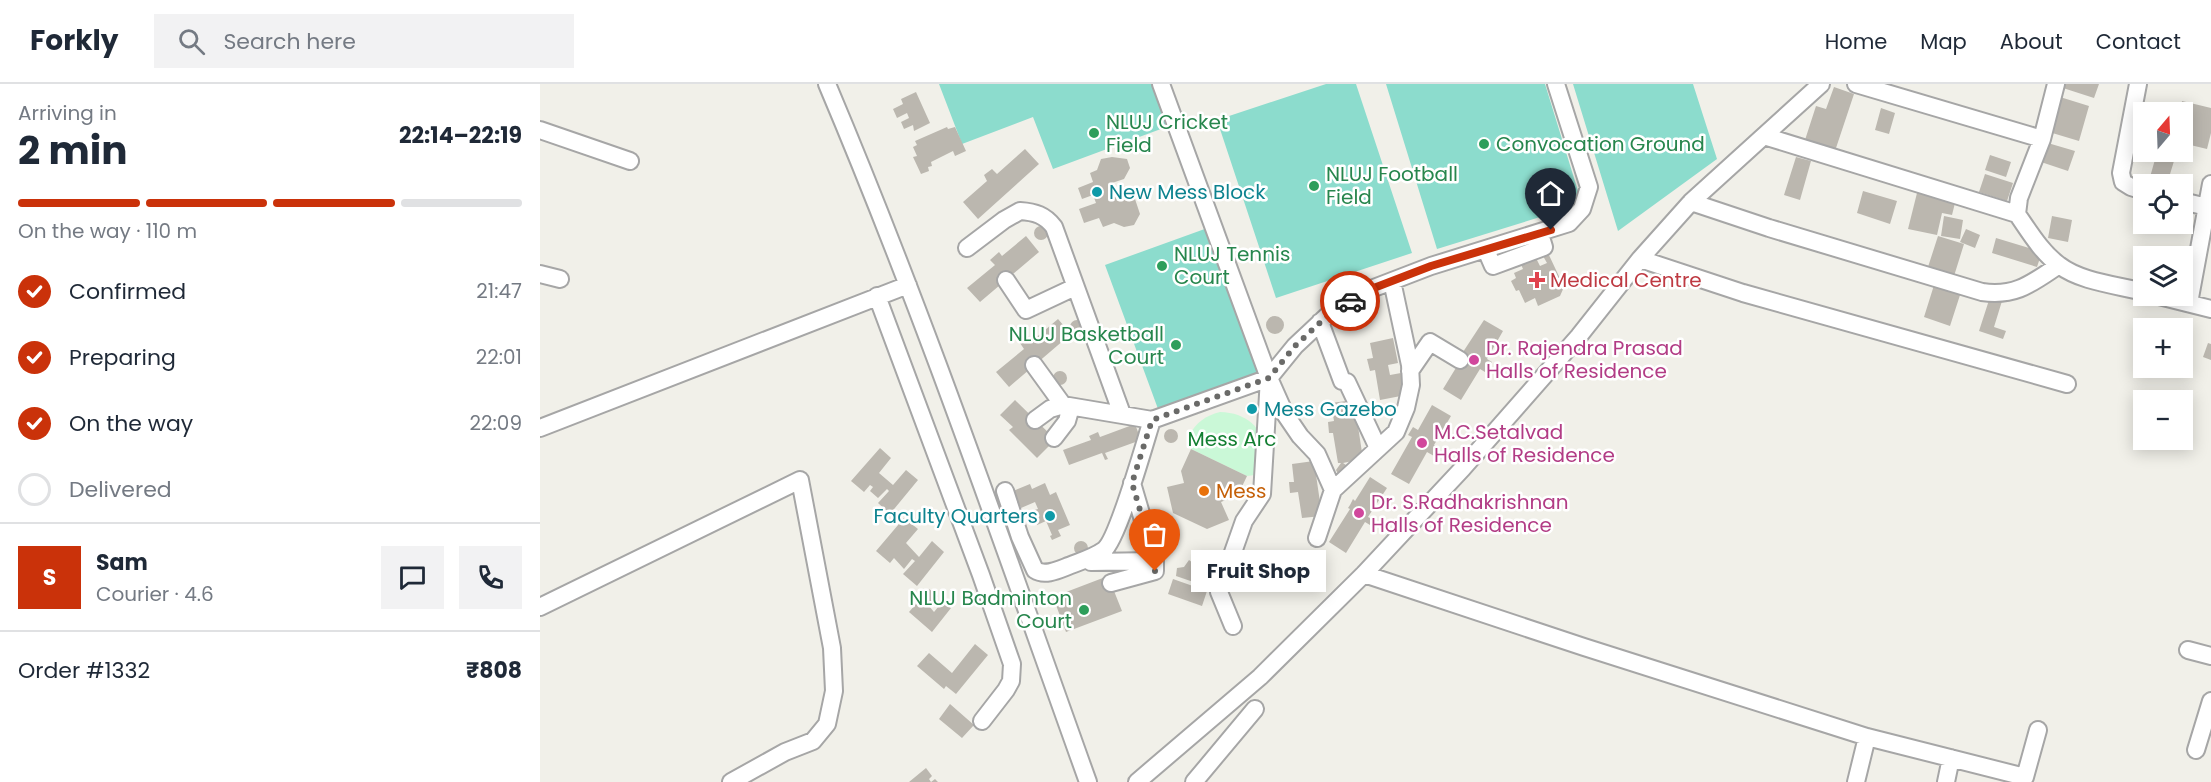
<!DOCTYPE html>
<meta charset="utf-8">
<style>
:root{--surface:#fff;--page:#f2f2f3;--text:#1f2937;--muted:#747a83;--line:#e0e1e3;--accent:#ca320a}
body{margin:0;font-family:Poppins,sans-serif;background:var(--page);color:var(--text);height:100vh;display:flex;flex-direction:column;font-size:22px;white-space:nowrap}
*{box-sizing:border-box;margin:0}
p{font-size:20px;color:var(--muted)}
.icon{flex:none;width:33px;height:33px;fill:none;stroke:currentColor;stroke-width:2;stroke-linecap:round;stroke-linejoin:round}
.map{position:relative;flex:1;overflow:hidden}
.panel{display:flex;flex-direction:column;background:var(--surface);width:540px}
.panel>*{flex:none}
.needle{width:39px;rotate:19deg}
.tools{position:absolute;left:1593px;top:18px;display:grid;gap:12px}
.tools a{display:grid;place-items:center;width:60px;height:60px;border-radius:0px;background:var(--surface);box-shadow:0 3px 15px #0003;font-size:30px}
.pin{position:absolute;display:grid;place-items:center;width:51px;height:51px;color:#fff;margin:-62px -26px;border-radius:50% 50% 50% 0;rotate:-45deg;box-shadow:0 0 6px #0007}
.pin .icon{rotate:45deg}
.courier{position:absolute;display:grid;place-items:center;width:60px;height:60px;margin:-30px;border:4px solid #ca320a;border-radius:50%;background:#fff;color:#222;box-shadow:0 2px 8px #0007}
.bubble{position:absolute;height:42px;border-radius:0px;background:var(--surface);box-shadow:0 3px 15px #0003;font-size:20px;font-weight:700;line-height:42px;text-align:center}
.overview em{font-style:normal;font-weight:700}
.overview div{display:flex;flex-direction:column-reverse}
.overview{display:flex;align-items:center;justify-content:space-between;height:102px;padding:0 18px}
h1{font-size:39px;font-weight:700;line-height:45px}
.bar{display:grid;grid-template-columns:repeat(4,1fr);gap:9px 6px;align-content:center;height:72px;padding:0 18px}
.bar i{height:8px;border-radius:4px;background:var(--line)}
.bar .on{background:var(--accent)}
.bar p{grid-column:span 4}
.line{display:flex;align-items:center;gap:15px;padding:0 18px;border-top:2px solid var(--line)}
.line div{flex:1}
.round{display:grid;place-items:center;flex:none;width:63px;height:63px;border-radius:0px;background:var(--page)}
ol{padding:0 18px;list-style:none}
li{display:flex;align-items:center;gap:18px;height:66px}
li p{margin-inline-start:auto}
li .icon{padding:6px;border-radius:50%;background:var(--accent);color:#fff;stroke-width:4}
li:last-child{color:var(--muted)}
li i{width:33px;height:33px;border:3px solid var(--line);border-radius:50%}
header{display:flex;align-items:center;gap:36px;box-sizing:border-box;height:84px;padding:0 30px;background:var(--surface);border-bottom:2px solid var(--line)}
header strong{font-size:28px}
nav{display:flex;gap:33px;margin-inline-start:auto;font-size:21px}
.search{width:420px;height:54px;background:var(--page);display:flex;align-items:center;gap:15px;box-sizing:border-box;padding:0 21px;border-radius:0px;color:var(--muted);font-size:22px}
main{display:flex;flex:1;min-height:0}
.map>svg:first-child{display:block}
</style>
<header>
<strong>Forkly</strong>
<div class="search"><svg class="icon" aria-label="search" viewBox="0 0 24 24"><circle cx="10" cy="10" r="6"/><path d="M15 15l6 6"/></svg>Search here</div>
<nav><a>Home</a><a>Map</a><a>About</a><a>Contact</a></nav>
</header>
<main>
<section class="panel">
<div class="overview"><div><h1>2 min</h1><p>Arriving in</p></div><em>22:14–22:19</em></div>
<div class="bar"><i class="on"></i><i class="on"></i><i class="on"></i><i></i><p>On the way · 110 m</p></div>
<ol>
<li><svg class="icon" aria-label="check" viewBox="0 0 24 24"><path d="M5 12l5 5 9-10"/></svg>Confirmed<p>21:47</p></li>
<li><svg class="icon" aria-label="check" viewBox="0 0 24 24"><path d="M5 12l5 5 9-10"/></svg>Preparing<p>22:01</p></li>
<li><svg class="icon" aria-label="check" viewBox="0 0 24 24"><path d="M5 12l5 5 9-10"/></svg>On the way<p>22:09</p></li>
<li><i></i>Delivered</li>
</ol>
<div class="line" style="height:108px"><b class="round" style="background:var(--accent);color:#fff">S</b><div><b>Sam</b><p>Courier · 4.6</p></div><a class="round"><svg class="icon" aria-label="chat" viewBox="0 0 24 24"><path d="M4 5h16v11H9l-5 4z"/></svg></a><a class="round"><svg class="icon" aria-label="phone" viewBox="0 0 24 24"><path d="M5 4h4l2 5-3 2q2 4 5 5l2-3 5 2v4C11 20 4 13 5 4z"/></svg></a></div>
<div class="line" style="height:78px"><div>Order #1332</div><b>₹808</b></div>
</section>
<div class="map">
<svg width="1671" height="698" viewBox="0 0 1671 698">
<rect width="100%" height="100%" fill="#f1f0e9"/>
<path fill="#caf8d7" d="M680,328C717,329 734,358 715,391L707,392L651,365L649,351C657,338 665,332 680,328Z"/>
<path fill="#8cdccd" d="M399,0H623L637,39L513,85L493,33L422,60Z
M786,0H816L872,169L736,214L677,36Z
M846,0H1005L1042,120L897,165Z
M1033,0H1153L1177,75L1078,147Z
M673,142L729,294L621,333L565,181Z"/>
<path fill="#bbb7af" d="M1524,0H1559L1554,14L1523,4Z
M1294,3L1314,10L1295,67L1265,56L1276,22L1286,25Z
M376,8L390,39L374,47L373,41L364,45L361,38L369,34L367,29L357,34L353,25L363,20L361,15Z
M1520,13L1549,22L1539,57L1509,48Z
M1642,17L1671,24V49L1667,65L1642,59V28H1640Z
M1341,24L1355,29L1349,50L1335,46Z
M407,43L408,45L415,43L426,67L415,72L413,67L391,78L392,82L388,83L389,87L381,90L373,73L377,72L373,63L377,61L375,57Z
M1501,57L1535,67L1528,87L1495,76Z
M485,65L499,80L438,135L423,118L447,97L444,91L452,85L457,90Z
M1450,71L1471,78L1466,93L1445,86Z
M1616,72L1634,77L1627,100H1608Z
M572,73L587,75L590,84L584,95L572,99L577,117L589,114L595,115L600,130L594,141L584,143L574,139L563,143L559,134L544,139L539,125L556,119L553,111L542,115L538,104L553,98L550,89L557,86L561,75Z
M1256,73L1271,77L1260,116L1244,111Z
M1445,90L1473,99L1467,117L1439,108Z
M1378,105L1416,115L1412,131L1402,129L1397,151L1368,145Z
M1323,107L1357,117L1350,140L1317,129Z
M1404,132L1423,136L1420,155L1401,152Z
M1512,132L1532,136L1528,158L1508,154Z
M494 149a7 7 0 1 1 14 0a7 7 0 1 1-14 0Z
M1426,145L1440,151L1435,164L1420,158Z
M486,152L499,168L440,218L427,204L455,181L450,176L459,168L462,172Z
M1398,152L1424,160L1414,192L1388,183Z
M1456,154L1502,168L1497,183L1452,169Z
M1008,169L1024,203L1020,212L998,222L995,214L985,219L979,206L976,207L971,197L976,194L974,189L983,185L979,176L994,170L1000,182L1007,179L1003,172Z
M1395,198L1421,208L1410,242L1384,233Z
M1450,213L1462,217L1454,243L1466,247L1463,255L1439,247Z
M726 241a9 9 0 1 1 18 0a9 9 0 1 1-18 0Z
M518,235L531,250L469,303L456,288L484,265L480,259L488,252L492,257Z
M944,236L963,247L947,275L952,278L945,288L940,285L921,316L903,305L925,269L923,268Z
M530 243a7 7 0 1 1 14 0a7 7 0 1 1-14 0Z
M853,254L858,279L848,281L850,291L861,289L866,311L840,316L835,286L830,287L827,275L833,274L830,259Z
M1668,259L1671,260V276L1663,273Z
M513 294a7 7 0 1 1 14 0a7 7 0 1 1-14 0Z
M475,316L514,354L513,358L497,374L469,346L473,343L460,331Z
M814,316L823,375L803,379L809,383L799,392L796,386L801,379H798L793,349H789L788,338L794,337L791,319Z
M706.5 325a5.5 5.5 0 1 1 11 0a5.5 5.5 0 1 1-11 0Z
M892,321L911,332L894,361L898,364L894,372L887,368L869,400L851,390L872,353L868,351L873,343L878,346Z
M595,340L601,356L565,369L568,375L565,376L562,369L529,381L523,366L551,356L549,352L558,348L560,353Z
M624 352a7 7 0 1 1 14 0a7 7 0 1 1-14 0Z
M340,364L351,374L339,389L353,401L366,386L378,396L350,430L338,419L349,407L347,405L338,414L330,407L333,403L330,401L324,408L311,397Z
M651,365L707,392L698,411L681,418L689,436L667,445L633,429L627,403L644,399L641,387Z
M774,377L782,432L762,434L758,408L750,409L749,398H754L752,380Z
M830,393L847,404L828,433L834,436L830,441L825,438L806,469L789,458L810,425L808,424L810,421L813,415L815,417Z
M505,399L510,411L516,408L530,441L518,446L521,452L512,456L510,452L512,451L506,437L497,441L491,427L498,425L495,418L481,424L473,407L490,400L492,405Z
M364,434L378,445L366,459L379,473L392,457L404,468L377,502L363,490L375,477L372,475L364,485L354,474L350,479L336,467Z
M534 464a7 7 0 1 1 14 0a7 7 0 1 1-14 0Z
M649,476L653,479L657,477L663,478V482L673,488L670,493L673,496L668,503L636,492L637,484L644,483Z
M568,492L582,527L526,548L513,513Z
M633,495L667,507L662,522L628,510Z
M389,505L398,512L389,522L394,528L403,517L411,524L392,548L369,528Z
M435,560L448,571L416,610L406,602L404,605L377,582L389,569L412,589Z
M410,620L434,641L422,654L399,635Z
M386,684L392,692L389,695L391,698L395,695L398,698H369Z"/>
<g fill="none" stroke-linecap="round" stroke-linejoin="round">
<g stroke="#a6a6a6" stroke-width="20">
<path id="minor" d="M287,0C384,229 464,464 548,698
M621,0L729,294L745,330L760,352L777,370L793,406
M1316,0L1502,55
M1598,0L1581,89L1583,98L1591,103L1604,107
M0,46L90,77
M1224,52L1477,130L1479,114L1502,55L1516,0
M1642,117L1671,124
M1151,118L1229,144L1442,208C1476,213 1492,199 1519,181
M1477,130C1489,147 1501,168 1519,181C1541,198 1577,201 1604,208
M427,164L464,136L480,127C495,128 505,131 514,143L582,330
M946,166L953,182L1004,163L1000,150
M1100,175L1203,209L1527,300
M0,190L20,195
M466,196L486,226L535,203
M337,212L441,491L472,580L471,597L466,606L442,637
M1619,212L1671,225
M1649,219L1671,100
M780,238L802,297L807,298L838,364
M494,281L523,321L612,336
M870,287L890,258L920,276
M495,336L510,325L523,321
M0,344L368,201
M514,354L527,337L531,323
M465,407L480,453L495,486C504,492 516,487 526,483C538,478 553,474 564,466C578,455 605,358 612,336L729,294
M777,454L793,406L856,348L866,324L871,301L870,281L852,197
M550,474L551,478L615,477L592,399
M824,490L1044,563L1327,653L1485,693L1498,646
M571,499L615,487V477
M0,523L260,396L292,564L294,607L287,640L273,657L245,668L191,698
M693,542L679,508L704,437L722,410L729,294L755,262L787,232L826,207L891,182L1029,139L1042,125L1049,103L1016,0
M1648,566L1671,572
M1656,666L1671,617
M597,698L720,593L824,490L923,384L1039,252L1100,175L1151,118L1281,0
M654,698L715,625
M1316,698L1327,653
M1406,698L1411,674"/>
</g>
<use href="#minor" stroke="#fff" stroke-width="16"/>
</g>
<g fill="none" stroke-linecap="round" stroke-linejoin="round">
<path stroke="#6a6a68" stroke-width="6" stroke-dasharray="0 10.8" d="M615,487V477L592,399L612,336L729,294L755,262L787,232L810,217"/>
<path stroke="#ca320a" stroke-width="8" d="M810,217L826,207L891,182L1011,146"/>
</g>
<g fill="#2e9e5b" stroke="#fff" stroke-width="2">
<circle cx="554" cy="49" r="6"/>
<circle cx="944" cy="60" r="6"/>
<circle cx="774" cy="102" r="6"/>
<circle cx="622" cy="182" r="6"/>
<circle cx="636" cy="261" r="6"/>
<circle cx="544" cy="526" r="6"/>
</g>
<g fill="#0f9aa8" stroke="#fff" stroke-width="2">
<circle cx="557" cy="108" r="6"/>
<circle cx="712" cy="325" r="6"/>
<circle cx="510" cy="432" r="6"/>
</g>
<path fill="#e0444e" stroke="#fff" stroke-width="2" d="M994 187h6v6h6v6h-6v6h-6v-6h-6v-6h6z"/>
<g fill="#d1479c" stroke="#fff" stroke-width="2">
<circle cx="934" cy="276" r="6"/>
<circle cx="882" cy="359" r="6"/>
<circle cx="819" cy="429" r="6"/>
</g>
<circle fill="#e8710a" stroke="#fff" stroke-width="2" cx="664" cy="407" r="6"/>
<g text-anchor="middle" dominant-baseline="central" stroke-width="5" stroke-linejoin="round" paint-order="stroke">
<g font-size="20" fill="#27864d" stroke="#fff" text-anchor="start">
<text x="566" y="38">NLUJ Cricket<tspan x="566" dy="23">Field</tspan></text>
<text x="956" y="60">Convocation Ground</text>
<text x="786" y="90">NLUJ Football<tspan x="786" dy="23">Field</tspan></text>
<text x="634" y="170">NLUJ Tennis<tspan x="634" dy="23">Court</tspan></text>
<text x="624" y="250" text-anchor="end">NLUJ Basketball<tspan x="624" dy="23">Court</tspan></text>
<text x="532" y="514" text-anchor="end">NLUJ Badminton<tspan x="532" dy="23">Court</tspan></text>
</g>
<g font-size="20" fill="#0d838f" stroke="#fff" text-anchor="start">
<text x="569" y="108">New Mess Block</text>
<text x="724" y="325">Mess Gazebo</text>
<text x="498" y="432" text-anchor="end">Faculty Quarters</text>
</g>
<g font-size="20" fill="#be3a42" stroke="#fff" text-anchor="start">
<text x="1010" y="196">Medical Centre</text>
</g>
<g font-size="20" fill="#b23c85" stroke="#fff" text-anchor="start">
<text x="946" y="264">Dr. Rajendra Prasad<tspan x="946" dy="23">Halls of Residence</tspan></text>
<text x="894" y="348">M.C.Setalvad<tspan x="894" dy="23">Halls of Residence</tspan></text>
<text x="831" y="418">Dr. S.Radhakrishnan<tspan x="831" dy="23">Halls of Residence</tspan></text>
</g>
<g font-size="20" fill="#127e31" stroke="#fff">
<text x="692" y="355">Mess Arc</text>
</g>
<g font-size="20" fill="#c56008" stroke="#fff" text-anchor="start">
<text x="676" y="407">Mess</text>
</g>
</g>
</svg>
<div class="tools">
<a><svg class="needle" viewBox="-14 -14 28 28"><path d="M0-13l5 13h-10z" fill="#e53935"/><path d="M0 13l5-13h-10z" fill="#747a83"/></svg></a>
<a><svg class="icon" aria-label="locate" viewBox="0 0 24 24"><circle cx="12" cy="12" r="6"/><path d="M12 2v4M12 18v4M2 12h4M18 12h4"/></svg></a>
<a><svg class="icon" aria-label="layers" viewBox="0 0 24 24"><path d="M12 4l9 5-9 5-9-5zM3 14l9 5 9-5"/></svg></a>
<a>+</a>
<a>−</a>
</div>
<div class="pin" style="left:615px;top:487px;background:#ea580c"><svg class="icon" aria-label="bag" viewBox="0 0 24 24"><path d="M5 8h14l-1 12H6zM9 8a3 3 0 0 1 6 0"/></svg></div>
<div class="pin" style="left:1011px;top:146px;background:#1f2937"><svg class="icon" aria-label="home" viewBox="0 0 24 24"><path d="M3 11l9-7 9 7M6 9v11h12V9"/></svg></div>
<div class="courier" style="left:810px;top:217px"><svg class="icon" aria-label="car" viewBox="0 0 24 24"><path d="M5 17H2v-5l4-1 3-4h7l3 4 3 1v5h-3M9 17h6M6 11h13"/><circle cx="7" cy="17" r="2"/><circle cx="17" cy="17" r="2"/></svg></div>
<div class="bubble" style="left:651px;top:466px;width:135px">Fruit Shop</div>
</div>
</main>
